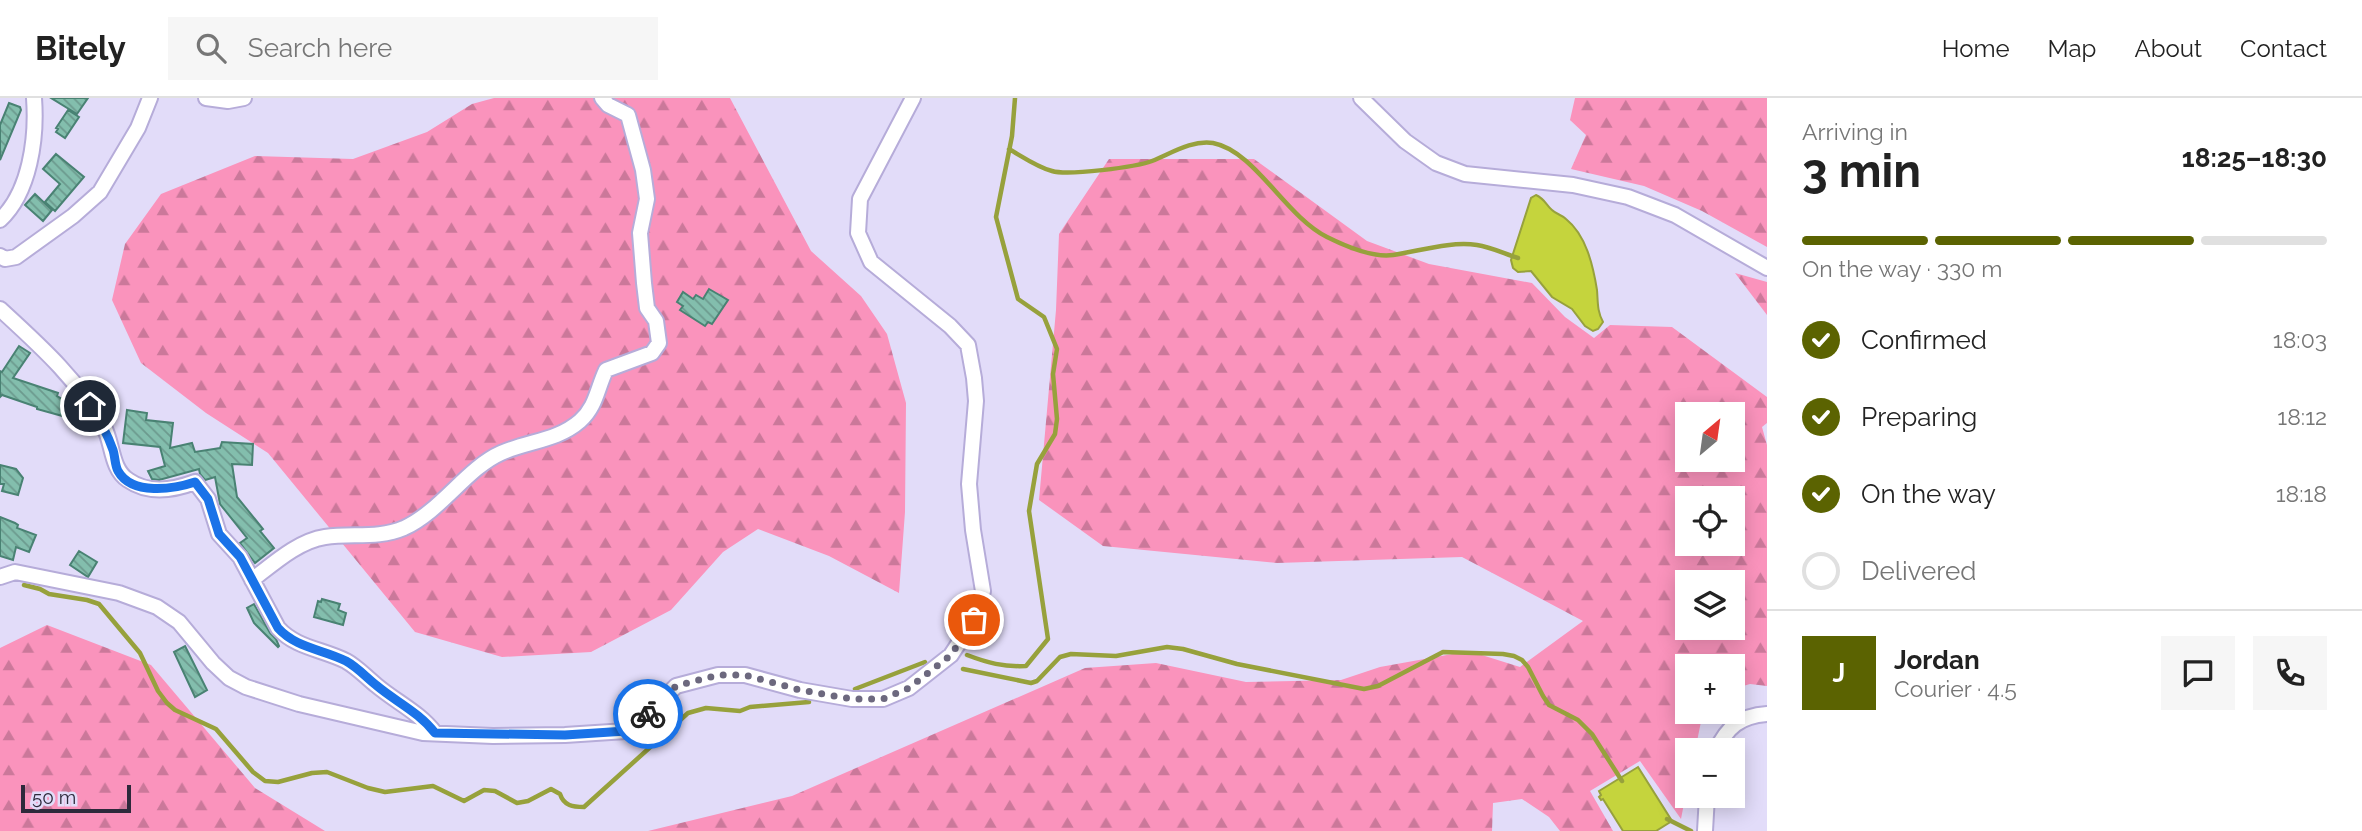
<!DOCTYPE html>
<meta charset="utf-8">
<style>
:root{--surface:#fff;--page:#f6f6f6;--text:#222;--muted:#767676;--line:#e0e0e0;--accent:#5b6301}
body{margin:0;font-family:Raleway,sans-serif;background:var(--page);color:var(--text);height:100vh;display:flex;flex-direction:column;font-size:26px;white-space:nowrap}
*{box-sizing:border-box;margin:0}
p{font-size:23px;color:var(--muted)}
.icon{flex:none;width:38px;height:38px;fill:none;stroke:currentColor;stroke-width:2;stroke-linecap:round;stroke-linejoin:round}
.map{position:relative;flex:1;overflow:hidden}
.sheet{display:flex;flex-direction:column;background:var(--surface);width:595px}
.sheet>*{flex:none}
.needle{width:46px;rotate:29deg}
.buttons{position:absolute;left:1675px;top:304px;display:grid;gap:14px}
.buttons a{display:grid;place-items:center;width:70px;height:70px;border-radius:0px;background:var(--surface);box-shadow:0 4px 18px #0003;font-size:35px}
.scale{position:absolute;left:21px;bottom:18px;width:110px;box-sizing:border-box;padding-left:7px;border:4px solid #2d293b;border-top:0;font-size:19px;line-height:24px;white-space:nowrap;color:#2d293b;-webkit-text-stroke:5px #e2dcf9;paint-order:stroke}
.pin{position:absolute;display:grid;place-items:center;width:60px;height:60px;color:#fff;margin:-30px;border:4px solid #fff;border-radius:50%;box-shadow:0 2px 7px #0007}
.courier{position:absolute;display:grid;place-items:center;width:70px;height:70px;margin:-35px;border:5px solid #1a73e8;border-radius:50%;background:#fff;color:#222;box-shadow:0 2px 9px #0007}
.overview em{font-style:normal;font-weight:700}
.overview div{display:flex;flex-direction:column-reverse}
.overview{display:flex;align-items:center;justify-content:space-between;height:119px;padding:0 35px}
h1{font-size:46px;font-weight:700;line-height:52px}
.bar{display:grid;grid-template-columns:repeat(4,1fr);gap:10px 7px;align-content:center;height:84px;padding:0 35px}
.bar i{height:9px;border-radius:5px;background:var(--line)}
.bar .on{background:var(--accent)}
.bar p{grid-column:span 4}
.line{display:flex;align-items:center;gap:18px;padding:0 35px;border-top:2px solid var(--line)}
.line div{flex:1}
.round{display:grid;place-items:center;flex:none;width:74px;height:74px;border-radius:0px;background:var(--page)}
ol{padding:0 35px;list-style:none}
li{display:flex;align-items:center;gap:21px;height:77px}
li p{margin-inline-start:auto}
li .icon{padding:7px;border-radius:50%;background:var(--accent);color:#fff;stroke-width:4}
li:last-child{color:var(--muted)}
li i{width:38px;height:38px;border:4px solid var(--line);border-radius:50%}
header{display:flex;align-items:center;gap:42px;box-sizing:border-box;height:98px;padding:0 35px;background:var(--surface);border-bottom:2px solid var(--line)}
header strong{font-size:33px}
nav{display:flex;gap:38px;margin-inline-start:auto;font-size:24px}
.search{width:490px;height:63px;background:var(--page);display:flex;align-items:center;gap:18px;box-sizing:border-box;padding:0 24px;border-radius:0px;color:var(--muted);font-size:26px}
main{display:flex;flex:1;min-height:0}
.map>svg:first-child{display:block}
</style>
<header>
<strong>Bitely</strong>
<div class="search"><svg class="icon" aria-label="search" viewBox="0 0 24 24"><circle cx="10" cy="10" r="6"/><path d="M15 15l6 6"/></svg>Search here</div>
<nav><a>Home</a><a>Map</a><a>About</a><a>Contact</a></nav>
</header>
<main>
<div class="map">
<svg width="1767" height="733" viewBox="0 0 1767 733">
<defs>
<pattern id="forest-firs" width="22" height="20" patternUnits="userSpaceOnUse" patternTransform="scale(1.75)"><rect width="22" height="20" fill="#fa93bc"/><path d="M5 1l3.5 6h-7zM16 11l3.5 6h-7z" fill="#cb789a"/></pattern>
<pattern id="building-back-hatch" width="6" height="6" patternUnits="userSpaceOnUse" patternTransform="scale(1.75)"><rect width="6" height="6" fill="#83bead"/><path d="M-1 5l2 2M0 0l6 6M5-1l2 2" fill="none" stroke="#6c9a8e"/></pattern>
</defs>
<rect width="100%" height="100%" fill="#e2dcf9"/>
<path fill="url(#forest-firs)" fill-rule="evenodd" d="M494,0H730L811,153L861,198L887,236L906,305L905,414L899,495L829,458L758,431L723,454L671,512L591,554L502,559L415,534L268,355L206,315L141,265L112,202L125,146L161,96L255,58L353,61L427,34L472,6Z
M1575,0H1767V149L1702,113L1644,88L1571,71L1586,37L1570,22Z
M1109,61H1254L1367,143L1429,166L1532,185L1565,219L1594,240L1610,227L1672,229L1767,299V325L1762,329L1767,347V588L1750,586L1733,591L1732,569H1687V614H1703L1695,653H1687V690L1681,721L1640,663L1590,693L1613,733H1560L1549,719L1522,701L1493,705L1492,733H648L792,698L1085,570L1156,565L1246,584L1341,582L1380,569L1469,553L1520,569L1583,523L1462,459L1277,465L1103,448L1039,402L1056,212L1059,136ZM1687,317H1732V362H1687ZM1687,401H1732V446H1687ZM1687,485H1732V530H1687Z
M1735,175L1767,184V217Z
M47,527L151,567L255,690L325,733H0V550Z"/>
<path fill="#c5d43d" stroke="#97a13c" stroke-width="2" d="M1536,97C1545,101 1546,107 1552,112C1556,116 1562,117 1566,121C1586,137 1593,167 1597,192C1598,204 1597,213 1603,224L1598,231L1593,233L1585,228L1572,211L1552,199L1531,173L1518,174L1513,170L1511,162L1531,100Z
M1638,669L1672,723L1656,733H1623L1603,701L1601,702L1599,699L1601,697L1599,693Z"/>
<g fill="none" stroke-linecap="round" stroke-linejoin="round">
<path stroke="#97a13c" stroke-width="4.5" d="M1009,51C1023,59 1037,69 1052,73C1068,78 1136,69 1152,63C1172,55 1191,42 1213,45C1255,53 1285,118 1327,139C1345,148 1372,160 1393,157C1420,153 1450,143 1477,147C1491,149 1505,156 1518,160
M24,487L40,491L49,496L87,502L99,506L140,555L158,593L167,605L175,612L216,631L253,674L265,683L278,684L312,675L327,674L368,690L385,694L433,688L464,703L484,692L495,693L517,705L528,703L551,691L560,696C564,708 573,709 584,709L688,615L706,610L740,613L750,609L809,604
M967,557C988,565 1003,569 1026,568L1048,541L1029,413L1037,366L1055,336L1057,321L1053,276L1057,251L1044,219L1018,201L996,119L1012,38L1015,0
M963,571L1031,585L1037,583L1060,559L1071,556L1116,558L1167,549L1183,551L1237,566L1364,591L1378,588L1443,554L1503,556L1514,558L1522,562L1528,569L1543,598L1549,607L1578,622L1592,636L1622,683
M855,591L925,564
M1667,721L1691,733"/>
</g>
<path fill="url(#building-back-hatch)" stroke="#498273" stroke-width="2" d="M51,0H88L77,16Z
M9,5L20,9L21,12L0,62V27Z
M68,12L79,19L65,40L56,34L58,31L56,30Z
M56,56L84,79L55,113L45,104L60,86L43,71Z
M35,96L52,112L43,123L25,107Z
M709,191L728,202L712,226L708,224L705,228L680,212L683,208L677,204L683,194L693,201L696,197L703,201Z
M19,248L30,255L13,280L58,295L57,298L82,312L76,322L67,317L66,319L37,311V309L2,297L0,299V273L2,274Z
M127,312L147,315L146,322L173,325L170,350L192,345L195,354L220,350L222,344L253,346L252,367L232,366L237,399L263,431L260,433L274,450L255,465L240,445L247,440L220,406L215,379L205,382L200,376L199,371L159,382L152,381L148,373L165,368L160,349L123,345Z
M0,367L16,371L23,380L18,397L2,393L4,386H0Z
M0,419L15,425L18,427L17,430L36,437L29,454L16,449L13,462L0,458Z
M79,453L97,464L88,479L70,467Z
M322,501L340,506L338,512L346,515L343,527L314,519L318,503L321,504Z
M254,506L270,535L276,541L279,548L278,549L254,525L247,510Z
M185,548L207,592L195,599L174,554Z"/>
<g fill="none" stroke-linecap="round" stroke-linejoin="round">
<g stroke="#b6acd9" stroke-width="18">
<path id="minor" d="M206,0L228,3L244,0
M1361,0L1405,43L1436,65L1465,76L1573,87L1628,99L1675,117L1767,170
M0,122C30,94 37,40 34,0
M0,158L5,161L16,159L73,118L100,94L138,30L150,0
M0,211C37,245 80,283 104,329C113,346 111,371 128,382C148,396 174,392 195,384L208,401L219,436L240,459L278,530C296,550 322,551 346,563C357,569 366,579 376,587C396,604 419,614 435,635
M0,479L15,474L119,495L157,509L179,524L213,565L229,580L246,589L299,606L423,635L493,638L565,637L626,633L643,621L676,588L718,577H745L800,592L852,601H883L909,590L951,557L974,522L983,493L973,432L969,386L976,303L974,280L968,247L950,228L871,164L858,135L860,101L913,0
M252,482C273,466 298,443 325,439C352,435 378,441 404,430C441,413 467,370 501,355C528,343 557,343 580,323C596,309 597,291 606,272L652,255L659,245L656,223L647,210L644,185L640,135L647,101L643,72L628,17L608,7L602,0
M1716,653C1727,629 1740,618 1767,616
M1705,733L1707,698"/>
</g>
<use href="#minor" stroke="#fff" stroke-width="14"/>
</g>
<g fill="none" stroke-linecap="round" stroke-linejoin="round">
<path stroke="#6c687e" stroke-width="7" stroke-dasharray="0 12.6" d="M648,616L676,588L718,577H745L800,592L852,601H883L909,590L951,557L974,522"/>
<path stroke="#1a73e8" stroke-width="9" d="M90,308C100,322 107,335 113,352C115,358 115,368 118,373C132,398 174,391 195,384L208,401L219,436L240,459L278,530C296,550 322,551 346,563C357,569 366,579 376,587C396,604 419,614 435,635L565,637L626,633L648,616"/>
</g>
</svg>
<div class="buttons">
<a><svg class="needle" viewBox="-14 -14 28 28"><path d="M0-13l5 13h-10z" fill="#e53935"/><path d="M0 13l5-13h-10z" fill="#767676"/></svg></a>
<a><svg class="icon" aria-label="locate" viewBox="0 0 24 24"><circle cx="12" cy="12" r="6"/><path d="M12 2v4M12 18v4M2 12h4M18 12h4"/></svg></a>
<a><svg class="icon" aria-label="layers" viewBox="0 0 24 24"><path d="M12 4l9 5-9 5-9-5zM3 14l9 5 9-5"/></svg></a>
<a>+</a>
<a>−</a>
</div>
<div class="scale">50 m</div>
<div class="pin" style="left:974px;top:522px;background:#ea580c"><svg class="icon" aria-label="bag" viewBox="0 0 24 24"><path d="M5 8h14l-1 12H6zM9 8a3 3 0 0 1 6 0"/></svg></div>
<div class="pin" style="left:90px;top:308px;background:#1f2937"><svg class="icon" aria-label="home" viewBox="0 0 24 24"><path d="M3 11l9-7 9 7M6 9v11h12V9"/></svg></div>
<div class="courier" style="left:648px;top:616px"><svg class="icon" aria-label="bike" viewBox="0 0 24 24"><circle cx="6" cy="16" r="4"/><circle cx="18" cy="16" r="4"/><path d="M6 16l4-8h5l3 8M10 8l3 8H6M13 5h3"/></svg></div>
</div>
<section class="sheet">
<div class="overview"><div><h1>3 min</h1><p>Arriving in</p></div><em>18:25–18:30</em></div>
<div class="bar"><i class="on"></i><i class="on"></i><i class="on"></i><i></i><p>On the way · 330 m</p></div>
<ol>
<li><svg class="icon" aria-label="check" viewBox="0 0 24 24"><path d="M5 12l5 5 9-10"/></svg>Confirmed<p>18:03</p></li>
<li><svg class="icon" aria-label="check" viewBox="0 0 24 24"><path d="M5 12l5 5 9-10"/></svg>Preparing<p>18:12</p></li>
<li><svg class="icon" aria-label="check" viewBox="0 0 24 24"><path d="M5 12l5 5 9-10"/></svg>On the way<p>18:18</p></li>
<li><i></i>Delivered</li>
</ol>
<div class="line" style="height:126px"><b class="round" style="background:var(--accent);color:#fff">J</b><div><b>Jordan</b><p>Courier · 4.5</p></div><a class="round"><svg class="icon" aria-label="chat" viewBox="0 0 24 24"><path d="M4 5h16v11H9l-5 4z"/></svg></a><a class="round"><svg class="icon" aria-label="phone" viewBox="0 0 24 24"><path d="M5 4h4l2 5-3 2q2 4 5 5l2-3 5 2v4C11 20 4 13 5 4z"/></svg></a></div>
</section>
</main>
